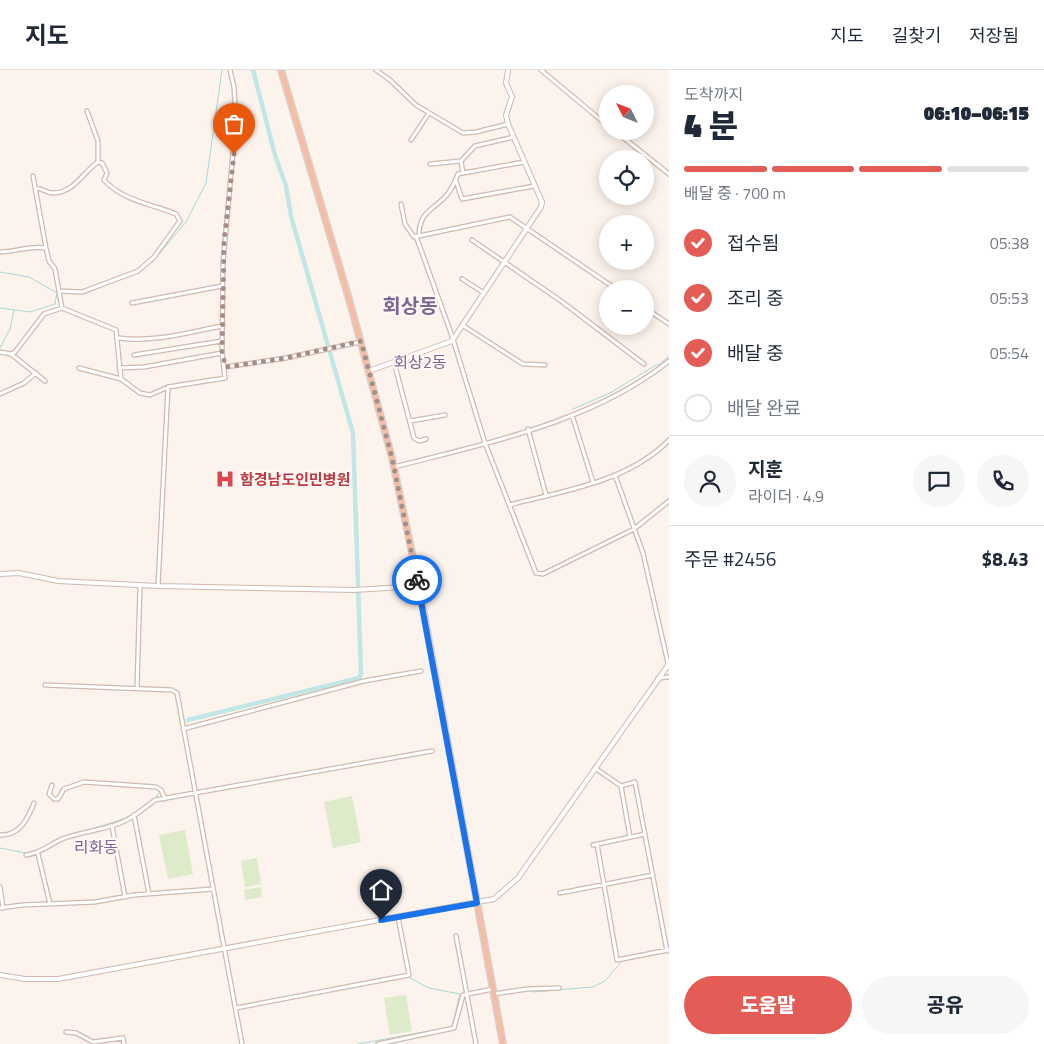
<!DOCTYPE html>
<html lang="ko">
<meta charset="utf-8">
<style>
:root{--surface:#fff;--page:#f6f6f7;--text:#1f2937;--muted:#747a83;--line:#e0e1e3;--accent:#e35c55}
body{margin:0;font-family:"Titillium Web","Noto Sans KR",sans-serif;background:var(--page);color:var(--text);height:100vh;display:flex;flex-direction:column;font-size:19px;white-space:nowrap}
*{box-sizing:border-box;margin:0}
p{font-size:16px;color:var(--muted)}
.icon{flex:none;width:28px;height:28px;fill:none;stroke:currentColor;stroke-width:2;stroke-linecap:round;stroke-linejoin:round}
.map{position:relative;flex:1;overflow:hidden}
.details{display:flex;flex-direction:column;background:var(--surface);width:375px}
.details>*{flex:none}
.needle{width:32px;rotate:312deg}
.fabs{position:absolute;left:599px;top:15px;display:grid;gap:10px}
.fabs a{display:grid;place-items:center;width:55px;height:55px;border-radius:50%;background:var(--surface);box-shadow:0 2px 12px #0003;font-size:25px}
.pin{position:absolute;display:grid;place-items:center;width:42px;height:42px;color:#fff;margin:-51px -21px;border-radius:50% 50% 50% 0;rotate:-45deg;box-shadow:0 0 5px #0007}
.pin .icon{rotate:45deg}
.courier{position:absolute;display:grid;place-items:center;width:50px;height:50px;margin:-25px;border:4px solid #1a73e8;border-radius:50%;background:#fff;color:#222;box-shadow:0 1px 6px #0007}
.head em{font-style:normal;font-weight:800}
.head div{display:flex;flex-direction:column-reverse}
.head{display:flex;align-items:center;justify-content:space-between;height:85px;padding:0 15px}
h1{font-size:32px;font-weight:800;line-height:38px}
.bar{display:grid;grid-template-columns:repeat(4,1fr);gap:8px 5px;align-content:center;height:60px;padding:0 15px}
.bar i{height:6px;border-radius:4px;background:var(--line)}
.bar .active{background:var(--accent)}
.bar p{grid-column:span 4}
.line{display:flex;align-items:center;gap:12px;padding:0 15px;border-top:1px solid var(--line)}
.line div{flex:1}
.round{display:grid;place-items:center;flex:none;width:52px;height:52px;border-radius:26px;background:var(--page)}
ol{padding:0 15px;list-style:none}
li{display:flex;align-items:center;gap:15px;height:55px}
li p{margin-inline-start:auto}
li .icon{padding:5px;border-radius:50%;background:var(--accent);color:#fff;stroke-width:4}
li:last-child{color:var(--muted)}
li i{width:28px;height:28px;border:2px solid var(--line);border-radius:50%}
.cta{display:flex;gap:10px;margin-top:auto;padding:10px 15px}
.cta a{flex:1;height:58px;border-radius:30px;background:var(--accent);color:#fff;font-size:20px;font-weight:800;line-height:58px;text-align:center}
.cta a+a{background:var(--page);color:var(--text)}
header{display:flex;align-items:center;gap:30px;box-sizing:border-box;height:70px;padding:0 25px;background:var(--surface);border-bottom:1px solid var(--line)}
header strong{font-size:24px}
nav{display:flex;gap:28px;margin-inline-start:auto;font-size:18px}
main{display:flex;flex:1;min-height:0}
.map>svg:first-child{display:block}
</style>
<header>
<strong>지도</strong>
<nav><a>지도</a><a>길찾기</a><a>저장됨</a></nav>
</header>
<main>
<div class="map">
<svg width="669" height="974" viewBox="0 0 669 974">
<rect width="100%" height="100%" fill="#fcf3ec"/>
<path fill="#ddebca" d="M352,726L361,772L333,778L324,732Z
M185,760L193,804L168,809L159,765Z
M257,788L261,814L245,817L241,791Z
M261,817L262,827L245,830L244,820Z
M406,925L412,961L390,965L384,928Z"/>
<g fill="none" stroke-linecap="round" stroke-linejoin="round">
<path stroke="#a6d8d8" stroke-width="1" d="M0,202L29,207L57,223L55,234L30,242L0,238
M63,223L84,224L140,201L154,190L186,152L206,113L222,0
M645,236L650,239
M0,278L10,259L14,240
M573,339L610,323L656,295L660,294L669,286
M73,764C99,755 142,750 159,723
M0,778L26,783
M410,908L429,918L460,924L452,956L450,957
M533,922L593,917L605,911L622,891L669,882
M358,974L446,958"/>
<path stroke="#c0e7e6" stroke-width="4.5" d="M188,650L359,608L361,604L353,363L291,146L286,116L275,85L253,0"/>
<g stroke="#cfb9b0" stroke-width="5.5">
<path id="minor" d="M376,0L390,10L416,35L463,63L476,62L508,54
M541,0L608,56
M615,61L669,104
M411,70L429,43
M461,91L463,103
M430,94L461,91L475,76L514,67
M33,106L46,178L49,191L55,199L62,238
M456,111L462,129L534,116
M35,118C42,118 46,123 53,123C74,123 83,102 98,92V71L87,41
M401,134L405,154L414,167L510,147L616,219
M416,166L452,266L485,373L536,503L543,504L634,459L669,431
M419,166C419,143 431,141 444,128C451,122 455,112 458,104L524,92
M472,170L561,231L644,294
M0,182C15,182 31,175 46,178
M462,209L484,223
M59,221L82,222L138,201L154,187L180,151L176,144C152,134 123,131 104,110L107,103L102,93L98,92
M132,233L222,216
M645,238L669,254
M462,255L523,294L545,295
M119,268C153,273 189,262 223,256
M0,282L11,284L15,282L44,244L62,238L116,260L121,309
M11,284L45,311
M134,285L222,271
M394,292L414,368L419,371L426,369
M225,297L286,288L360,272
M79,298L121,309L140,323L150,325L168,317L225,308L222,283L223,193L236,49L234,17L230,0
M119,298L144,297L222,283
M0,324L24,313L36,303
M572,345L593,412
M410,351L445,345
M528,359L546,425
M394,397C487,373 593,352 669,291
M615,405L643,483L669,598
M509,435C563,421 628,412 669,370
M158,516L168,317
M658,608L669,607
M45,615L172,620L177,623L242,974
M137,618L140,516
M183,659L364,611L421,601
M595,698L621,716L635,712L667,881
M52,715L49,724L54,729H58L64,719L84,712L156,717L161,720L165,729
M621,716L630,767
M134,745L149,824
M112,756L125,827
M0,765C20,766 28,748 34,733
M597,774L617,890L668,880
M593,775L645,764
M38,784L50,834
M26,785C41,783 49,775 62,769C78,763 95,761 111,756C128,752 142,740 155,730L432,681
M0,817L3,838
M560,823L653,805
M0,838L22,835L95,832L134,825L213,819
M456,866L476,974
M494,924L527,919L559,918
M236,938L409,905L398,847
M66,962L76,963L93,972L123,968L124,974
M378,974L454,958L463,925L493,919"/>
</g>
<g stroke="#cfb9b0" stroke-width="6">
<path id="tertiary" d="M369,301L452,271L541,137L542,132L508,54L506,45L512,27L506,13L508,0
M0,504L19,503L58,511L158,516L354,520L419,516
M0,905L25,909H58L494,829L518,808L669,594"/>
</g>
<g stroke="#d9d0cd" stroke-width="8">
<path id="trunk" d="M281,0L349,229L392,388L419,516L503,974"/>
</g>
<use href="#minor" stroke="#fff" stroke-width="3"/>
<use href="#tertiary" stroke="#fff" stroke-width="4"/>
<use href="#trunk" stroke="#f7bca6" stroke-width="5"/>
</g>
<g fill="none" stroke-linecap="round" stroke-linejoin="round">
<path stroke="#a68d85" stroke-width="5" stroke-dasharray="0 9" d="M234,84L224,172L222,283L226,297L286,288L361,271L392,388L417,510"/>
<path stroke="#1a73e8" stroke-width="6" d="M381,850L477,833L417,510"/>
</g>
<defs>
<g id="hospital-bare" transform="scale(1.5)"><path d="M-5-5h3v3.5h4V-5h3V5h-3V1.5h-4V5h-3Z" fill="#e0444e" stroke="#fff8f3" stroke-width="2.5" paint-order="stroke"/></g>
</defs>
<g fill-rule="evenodd">
<use href="#hospital-bare" x="225" y="409"/>
</g>
<g text-anchor="middle" dominant-baseline="central" stroke-width="4.5" stroke-linejoin="round" paint-order="stroke">
<g font-size="15" font-weight="bold" fill="#be3a42" stroke="#fff8f3" text-anchor="start">
<text x="240" y="409">함경남도인민병원</text>
</g>
<g font-size="16" fill="#7c6693" stroke="#fff8f3">
<text x="420" y="292">회상2동</text>
<text x="96" y="777">리화동</text>
</g>
<g font-size="20" font-weight="bold" fill="#7c6693" stroke="#fff8f3">
<text x="410" y="235">회상동</text>
</g>
</g>
</svg>
<div class="fabs">
<a><svg class="needle" viewBox="-14 -14 28 28"><path d="M0-13l5 13h-10z" fill="#e53935"/><path d="M0 13l5-13h-10z" fill="#747a83"/></svg></a>
<a><svg class="icon" aria-label="locate" viewBox="0 0 24 24"><circle cx="12" cy="12" r="6"/><path d="M12 2v4M12 18v4M2 12h4M18 12h4"/></svg></a>
<a>+</a>
<a>−</a>
</div>
<div class="pin" style="left:234px;top:84px;background:#ea580c"><svg class="icon" aria-label="bag" viewBox="0 0 24 24"><path d="M5 8h14l-1 12H6zM9 8a3 3 0 0 1 6 0"/></svg></div>
<div class="pin" style="left:381px;top:850px;background:#1f2937"><svg class="icon" aria-label="home" viewBox="0 0 24 24"><path d="M3 11l9-7 9 7M6 9v11h12V9"/></svg></div>
<div class="courier" style="left:417px;top:510px"><svg class="icon" aria-label="bike" viewBox="0 0 24 24"><circle cx="6" cy="16" r="4"/><circle cx="18" cy="16" r="4"/><path d="M6 16l4-8h5l3 8M10 8l3 8H6M13 5h3"/></svg></div>
</div>
<section class="details">
<div class="head"><div><h1>4 분</h1><p>도착까지</p></div><em>06:10–06:15</em></div>
<div class="bar"><i class="active"></i><i class="active"></i><i class="active"></i><i></i><p>배달 중 · 700 m</p></div>
<ol>
<li><svg class="icon" aria-label="check" viewBox="0 0 24 24"><path d="M5 12l5 5 9-10"/></svg>접수됨<p>05:38</p></li>
<li><svg class="icon" aria-label="check" viewBox="0 0 24 24"><path d="M5 12l5 5 9-10"/></svg>조리 중<p>05:53</p></li>
<li><svg class="icon" aria-label="check" viewBox="0 0 24 24"><path d="M5 12l5 5 9-10"/></svg>배달 중<p>05:54</p></li>
<li><i></i>배달 완료</li>
</ol>
<div class="line" style="height:90px"><a class="round"><svg class="icon" aria-label="person" viewBox="0 0 24 24"><circle cx="12" cy="8" r="4"/><path d="M4 21q1-7 8-7t8 7"/></svg></a><div><b>지훈</b><p>라이더 · 4.9</p></div><a class="round"><svg class="icon" aria-label="chat" viewBox="0 0 24 24"><path d="M4 5h16v11H9l-5 4z"/></svg></a><a class="round"><svg class="icon" aria-label="phone" viewBox="0 0 24 24"><path d="M5 4h4l2 5-3 2q2 4 5 5l2-3 5 2v4C11 20 4 13 5 4z"/></svg></a></div>
<div class="line" style="height:65px"><div>주문 #2456</div><b>$8.43</b></div>
<div class="cta"><a>도움말</a><a>공유</a></div>
</section>
</main>
